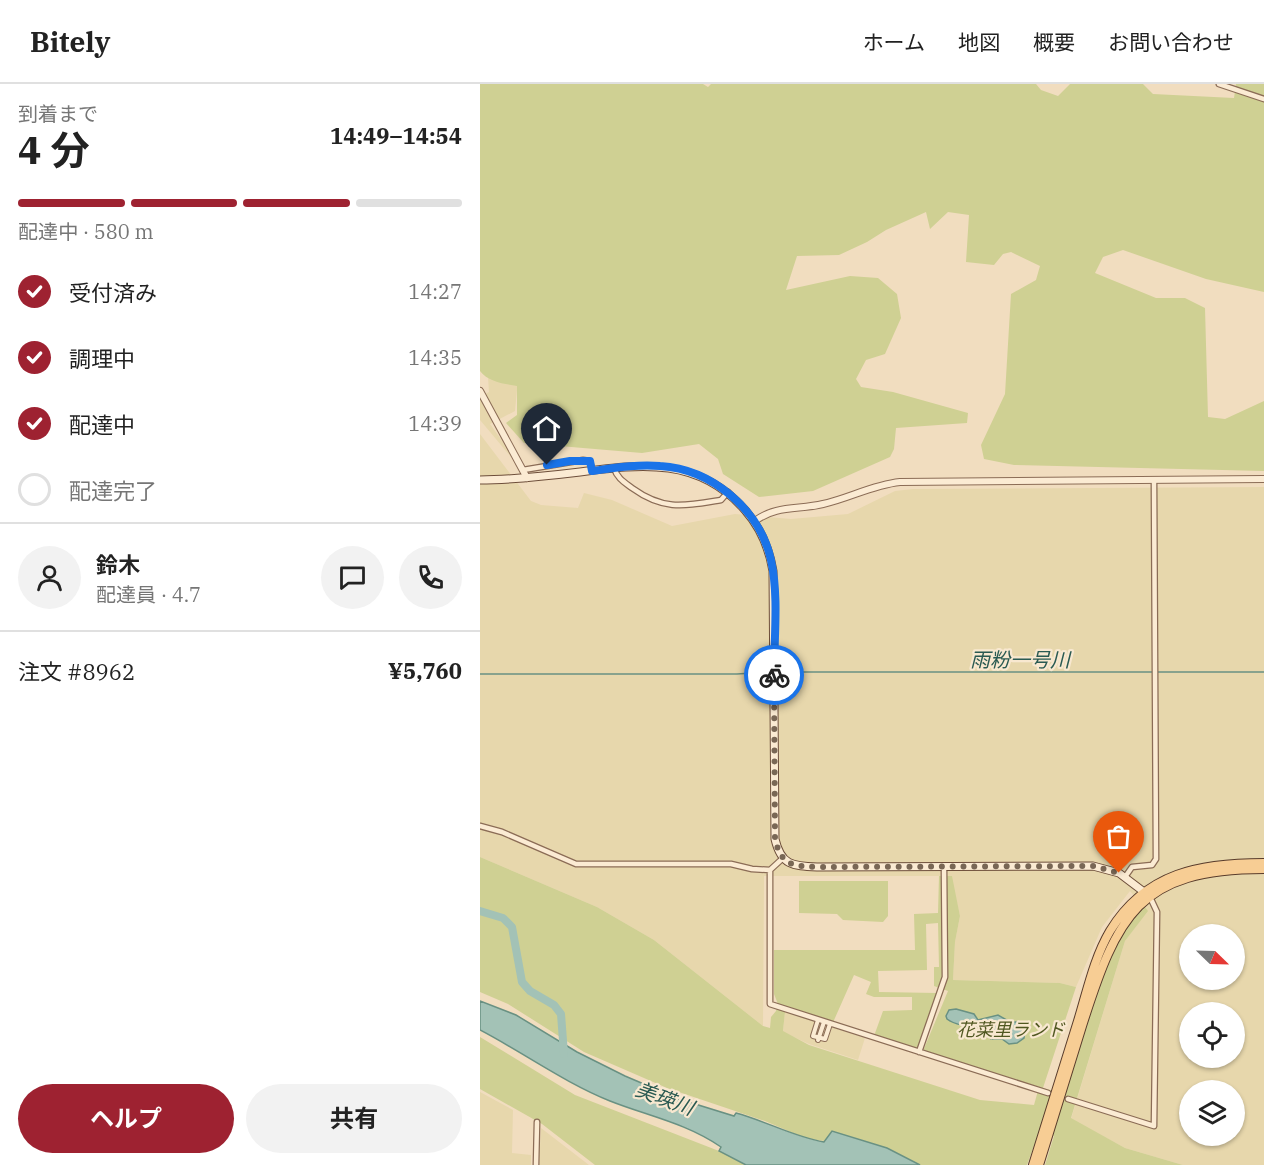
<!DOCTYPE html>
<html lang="ja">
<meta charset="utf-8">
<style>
:root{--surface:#fff;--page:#f2f2f2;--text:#222;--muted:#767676;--line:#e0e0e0;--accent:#9e2231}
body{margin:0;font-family:"IBM Plex Serif","Noto Sans JP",serif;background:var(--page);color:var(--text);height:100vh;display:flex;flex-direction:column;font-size:22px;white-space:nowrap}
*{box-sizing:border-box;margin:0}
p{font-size:20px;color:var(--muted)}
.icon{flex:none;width:33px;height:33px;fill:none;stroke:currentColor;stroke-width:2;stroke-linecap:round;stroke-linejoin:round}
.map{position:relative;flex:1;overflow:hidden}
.sheet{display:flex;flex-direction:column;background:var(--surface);width:480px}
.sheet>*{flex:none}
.needle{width:39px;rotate:113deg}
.tools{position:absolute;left:699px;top:840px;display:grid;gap:12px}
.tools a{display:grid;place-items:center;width:66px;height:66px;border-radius:50%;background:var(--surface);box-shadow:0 2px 4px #0004;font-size:30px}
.pin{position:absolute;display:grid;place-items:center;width:51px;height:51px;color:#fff;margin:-62px -26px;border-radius:50% 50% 50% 0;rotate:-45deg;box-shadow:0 0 6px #0007}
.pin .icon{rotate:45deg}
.courier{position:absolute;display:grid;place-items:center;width:60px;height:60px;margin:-30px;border:4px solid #1a73e8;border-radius:50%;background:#fff;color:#222;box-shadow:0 2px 8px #0007}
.overview em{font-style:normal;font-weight:700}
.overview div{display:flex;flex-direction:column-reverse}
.overview{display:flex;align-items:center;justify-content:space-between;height:102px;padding:0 18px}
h1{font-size:39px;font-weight:700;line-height:45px}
.bar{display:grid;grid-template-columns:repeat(4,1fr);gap:9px 6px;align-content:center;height:72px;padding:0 18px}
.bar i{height:8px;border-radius:4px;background:var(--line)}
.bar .on{background:var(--accent)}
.bar p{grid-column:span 4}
.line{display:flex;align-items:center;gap:15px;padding:0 18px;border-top:2px solid var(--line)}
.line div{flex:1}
.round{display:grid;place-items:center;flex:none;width:63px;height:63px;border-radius:32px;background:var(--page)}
ol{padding:0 18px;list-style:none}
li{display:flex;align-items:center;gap:18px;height:66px}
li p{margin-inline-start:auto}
li .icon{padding:6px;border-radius:50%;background:var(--accent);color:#fff;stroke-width:4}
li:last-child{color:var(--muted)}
li i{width:33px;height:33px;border:3px solid var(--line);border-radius:50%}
.button{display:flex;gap:12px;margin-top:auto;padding:12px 18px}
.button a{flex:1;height:69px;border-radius:36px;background:var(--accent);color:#fff;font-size:24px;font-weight:700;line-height:69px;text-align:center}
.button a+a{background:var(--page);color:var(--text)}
header{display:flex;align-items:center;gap:36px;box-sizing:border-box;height:84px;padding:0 30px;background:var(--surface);border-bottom:2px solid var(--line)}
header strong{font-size:28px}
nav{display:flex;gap:33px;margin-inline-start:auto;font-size:21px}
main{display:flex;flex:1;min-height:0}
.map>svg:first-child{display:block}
</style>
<header>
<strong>Bitely</strong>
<nav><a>ホーム</a><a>地図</a><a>概要</a><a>お問い合わせ</a></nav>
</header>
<main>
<section class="sheet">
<div class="overview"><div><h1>4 分</h1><p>到着まで</p></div><em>14:49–14:54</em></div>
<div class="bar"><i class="on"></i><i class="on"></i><i class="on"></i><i></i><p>配達中 · 580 m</p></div>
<ol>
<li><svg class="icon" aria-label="check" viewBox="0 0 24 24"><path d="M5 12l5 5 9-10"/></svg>受付済み<p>14:27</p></li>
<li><svg class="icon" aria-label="check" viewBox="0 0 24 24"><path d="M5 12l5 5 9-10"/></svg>調理中<p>14:35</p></li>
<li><svg class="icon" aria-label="check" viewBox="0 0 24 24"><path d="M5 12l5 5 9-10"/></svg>配達中<p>14:39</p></li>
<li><i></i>配達完了</li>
</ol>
<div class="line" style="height:108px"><a class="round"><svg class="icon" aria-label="person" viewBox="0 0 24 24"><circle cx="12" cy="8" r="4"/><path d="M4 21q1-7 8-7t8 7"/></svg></a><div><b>鈴木</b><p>配達員 · 4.7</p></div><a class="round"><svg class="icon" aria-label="chat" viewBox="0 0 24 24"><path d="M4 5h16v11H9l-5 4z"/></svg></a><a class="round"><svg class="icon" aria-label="phone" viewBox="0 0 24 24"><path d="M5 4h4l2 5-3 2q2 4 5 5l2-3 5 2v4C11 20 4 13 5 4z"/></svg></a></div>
<div class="line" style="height:78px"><div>注文 #8962</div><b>¥5,760</b></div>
<div class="button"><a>ヘルプ</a><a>共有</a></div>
</section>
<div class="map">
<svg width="784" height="1081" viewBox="0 0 784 1081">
<rect width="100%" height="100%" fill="#f1ddbf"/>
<path fill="#e7d7ac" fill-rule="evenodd" d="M8,293L38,296L35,327L10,340L33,372L31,373L0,336V313L9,308Z
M0,350L51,417L61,421L98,424L104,409L132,416L192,442L255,430L311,435L368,430L415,407L433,405L784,403V1081H703L645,1064L591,1035L645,857L667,827L650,807L622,843L596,903L580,899L473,896L475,858L480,832L471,792H284L283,942L174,856L117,823L0,773ZM710,850H754V896H710ZM710,928H754V974H710ZM710,1006H754V1052H710Z
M305,928L385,954L378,976L329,960L303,948Z
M0,1008L33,1026L32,1069L51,1071V1081H0Z
M61,1044L109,1081H59Z"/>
<path fill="#cfd093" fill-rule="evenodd" d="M0,0H223L228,3L231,0H556L561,6L578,12L590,0H663L673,10L754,14L756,0H784V208L726,195L643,166L623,173L615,189L676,214H705L725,224L728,333L745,335L784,317V387L534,381L504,375L501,361L525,310L531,210L556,196L560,182L531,168L523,170L514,181L486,178L489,131L468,128L450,145L446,128L406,146L387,158L359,171L317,172L306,206L370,192L398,194L417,210L421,234L405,270L386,276L376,295L381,303L413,308L488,329L487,339L416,344L414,365L410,373L333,407L279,413L243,390L238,375L219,360L162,369L44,359L26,339L37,331V302C25,300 8,298 0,287Z
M0,773L117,823L174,856L283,942L290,944L291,933L296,927L298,920L294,910V866H435L434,830L458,829L459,792H472L480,832L475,858L473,896L580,899L596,903L563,1004L574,1007L547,1081H440L407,1064L327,1055L285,1037L187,1004L104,968L28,920L0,908ZM458,839L459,883H454V902L468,907L443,967L559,1003L554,1021L500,1016L329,961L303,947L305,928L351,943L374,891L391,898L386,910L394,913H432V926L403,927L394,952L436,965L439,964L457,909L399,908L398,887L447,886L446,840Z
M319,797H408V832L403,838L363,836L357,830L319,829Z
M664,822L668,827L645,857L591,1034L645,1064L703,1081H565L574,1052L571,1051L626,878L644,845Z
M0,953L95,1011L239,1067L266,1081H115L62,1040L0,1005Z"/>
<path fill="#a3c2b6" stroke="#699183" stroke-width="1.5" d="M0,917L36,931L97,968L145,992L199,1015L254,1032L256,1029C286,1037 314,1053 344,1058L352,1047L407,1064L440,1081H266L239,1067L241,1063C206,1039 168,1032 130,1017C85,999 44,969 0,946Z
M476,925L494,930L498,936L518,931L530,938H540L545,944L544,954L537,959L529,960L522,955H511L501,942L493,945C484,940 476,942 467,935L466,932L469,926Z"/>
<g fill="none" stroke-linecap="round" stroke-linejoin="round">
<path stroke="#699183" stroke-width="1.5" d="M296,588H672
M677,588H784
M0,590H257L287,588"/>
<path stroke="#a3c2b6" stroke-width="8" d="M0,827L23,834L32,843L42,898L50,907L74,921L81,930L84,970"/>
<g stroke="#8b6c56" stroke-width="6">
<path id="pedestrian" d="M338,936L333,952L345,955L350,940
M338,956L344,938"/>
</g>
<g stroke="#8b6c56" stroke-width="7">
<path id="minor" d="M739,0L784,15
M134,384C137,394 144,398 152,404C184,427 204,422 241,416L248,408
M43,386L103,376L110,377L112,387
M0,742L22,748L96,780H251L272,785L290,786L302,775
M290,786V920L568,1009
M645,793L652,783L672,781L676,775L674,396
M439,968L465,893L464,783
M588,1015L674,1042L677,828L670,813
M56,1081L57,1038"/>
</g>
<g stroke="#8b6c56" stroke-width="8">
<path id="tertiary" d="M0,307L47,394
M275,437C296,421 319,426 343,420C370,414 392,401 420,398L784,395"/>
</g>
<g stroke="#6d4e3a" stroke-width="9">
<path id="secondary" d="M0,396C34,396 67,392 100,388C162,380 219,373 265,426C280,443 289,463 293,487L295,755C301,781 312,782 337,783L613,782L639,789L668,811"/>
</g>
<g stroke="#583b2b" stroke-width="10">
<path id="primary" d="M553,1081C568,1033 583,985 598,937C607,908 614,874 630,847C666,788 721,779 784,779
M559,1081C573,1035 588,988 602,942C637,832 658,785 784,785"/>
</g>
<use href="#pedestrian" stroke="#fbebd3" stroke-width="4"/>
<use href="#minor" stroke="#fbebd3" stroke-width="4.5"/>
<use href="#tertiary" stroke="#fbebd3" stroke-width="6"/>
<use href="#secondary" stroke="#fbebd3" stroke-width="7"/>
<use href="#primary" stroke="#f7cd94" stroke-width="8"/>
</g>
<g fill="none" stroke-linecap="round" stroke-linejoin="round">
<path stroke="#796755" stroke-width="6" stroke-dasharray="0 10.8" d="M294,591L295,755C301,781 312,782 337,783L613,782L639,789"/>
<path stroke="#1a73e8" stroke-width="8" d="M67,381L90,377H110L112,387C134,384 157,380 180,382C232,385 280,426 291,476C299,512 294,554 294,591"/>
</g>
<g text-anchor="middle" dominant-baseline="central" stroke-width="4.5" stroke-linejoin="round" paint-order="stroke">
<g font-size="18" font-style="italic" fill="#505721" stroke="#f8e8d0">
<text x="531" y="945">花菜里ランド</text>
</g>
<g font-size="20" font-style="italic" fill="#2a5a52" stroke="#f8e8d0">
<text x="540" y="575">雨粉一号川</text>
<text transform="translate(185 1014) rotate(20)">美瑛川</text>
</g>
</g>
</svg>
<div class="tools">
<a><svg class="needle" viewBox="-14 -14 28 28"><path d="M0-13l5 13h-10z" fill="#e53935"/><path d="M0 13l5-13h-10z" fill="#767676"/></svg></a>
<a><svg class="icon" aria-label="locate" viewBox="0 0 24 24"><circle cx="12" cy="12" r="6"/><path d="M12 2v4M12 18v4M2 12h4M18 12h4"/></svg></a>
<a><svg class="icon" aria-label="layers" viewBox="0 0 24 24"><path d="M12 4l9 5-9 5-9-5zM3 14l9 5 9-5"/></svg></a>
</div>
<div class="pin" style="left:639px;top:789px;background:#ea580c"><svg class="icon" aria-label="bag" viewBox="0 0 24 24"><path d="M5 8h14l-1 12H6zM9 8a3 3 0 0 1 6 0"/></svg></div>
<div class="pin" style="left:67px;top:381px;background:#1f2937"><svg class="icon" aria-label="home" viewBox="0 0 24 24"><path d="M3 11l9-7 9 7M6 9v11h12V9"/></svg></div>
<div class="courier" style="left:294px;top:591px"><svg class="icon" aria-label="bike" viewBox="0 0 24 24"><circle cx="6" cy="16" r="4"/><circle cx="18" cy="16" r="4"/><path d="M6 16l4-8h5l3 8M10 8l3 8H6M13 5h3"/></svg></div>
</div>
</main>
